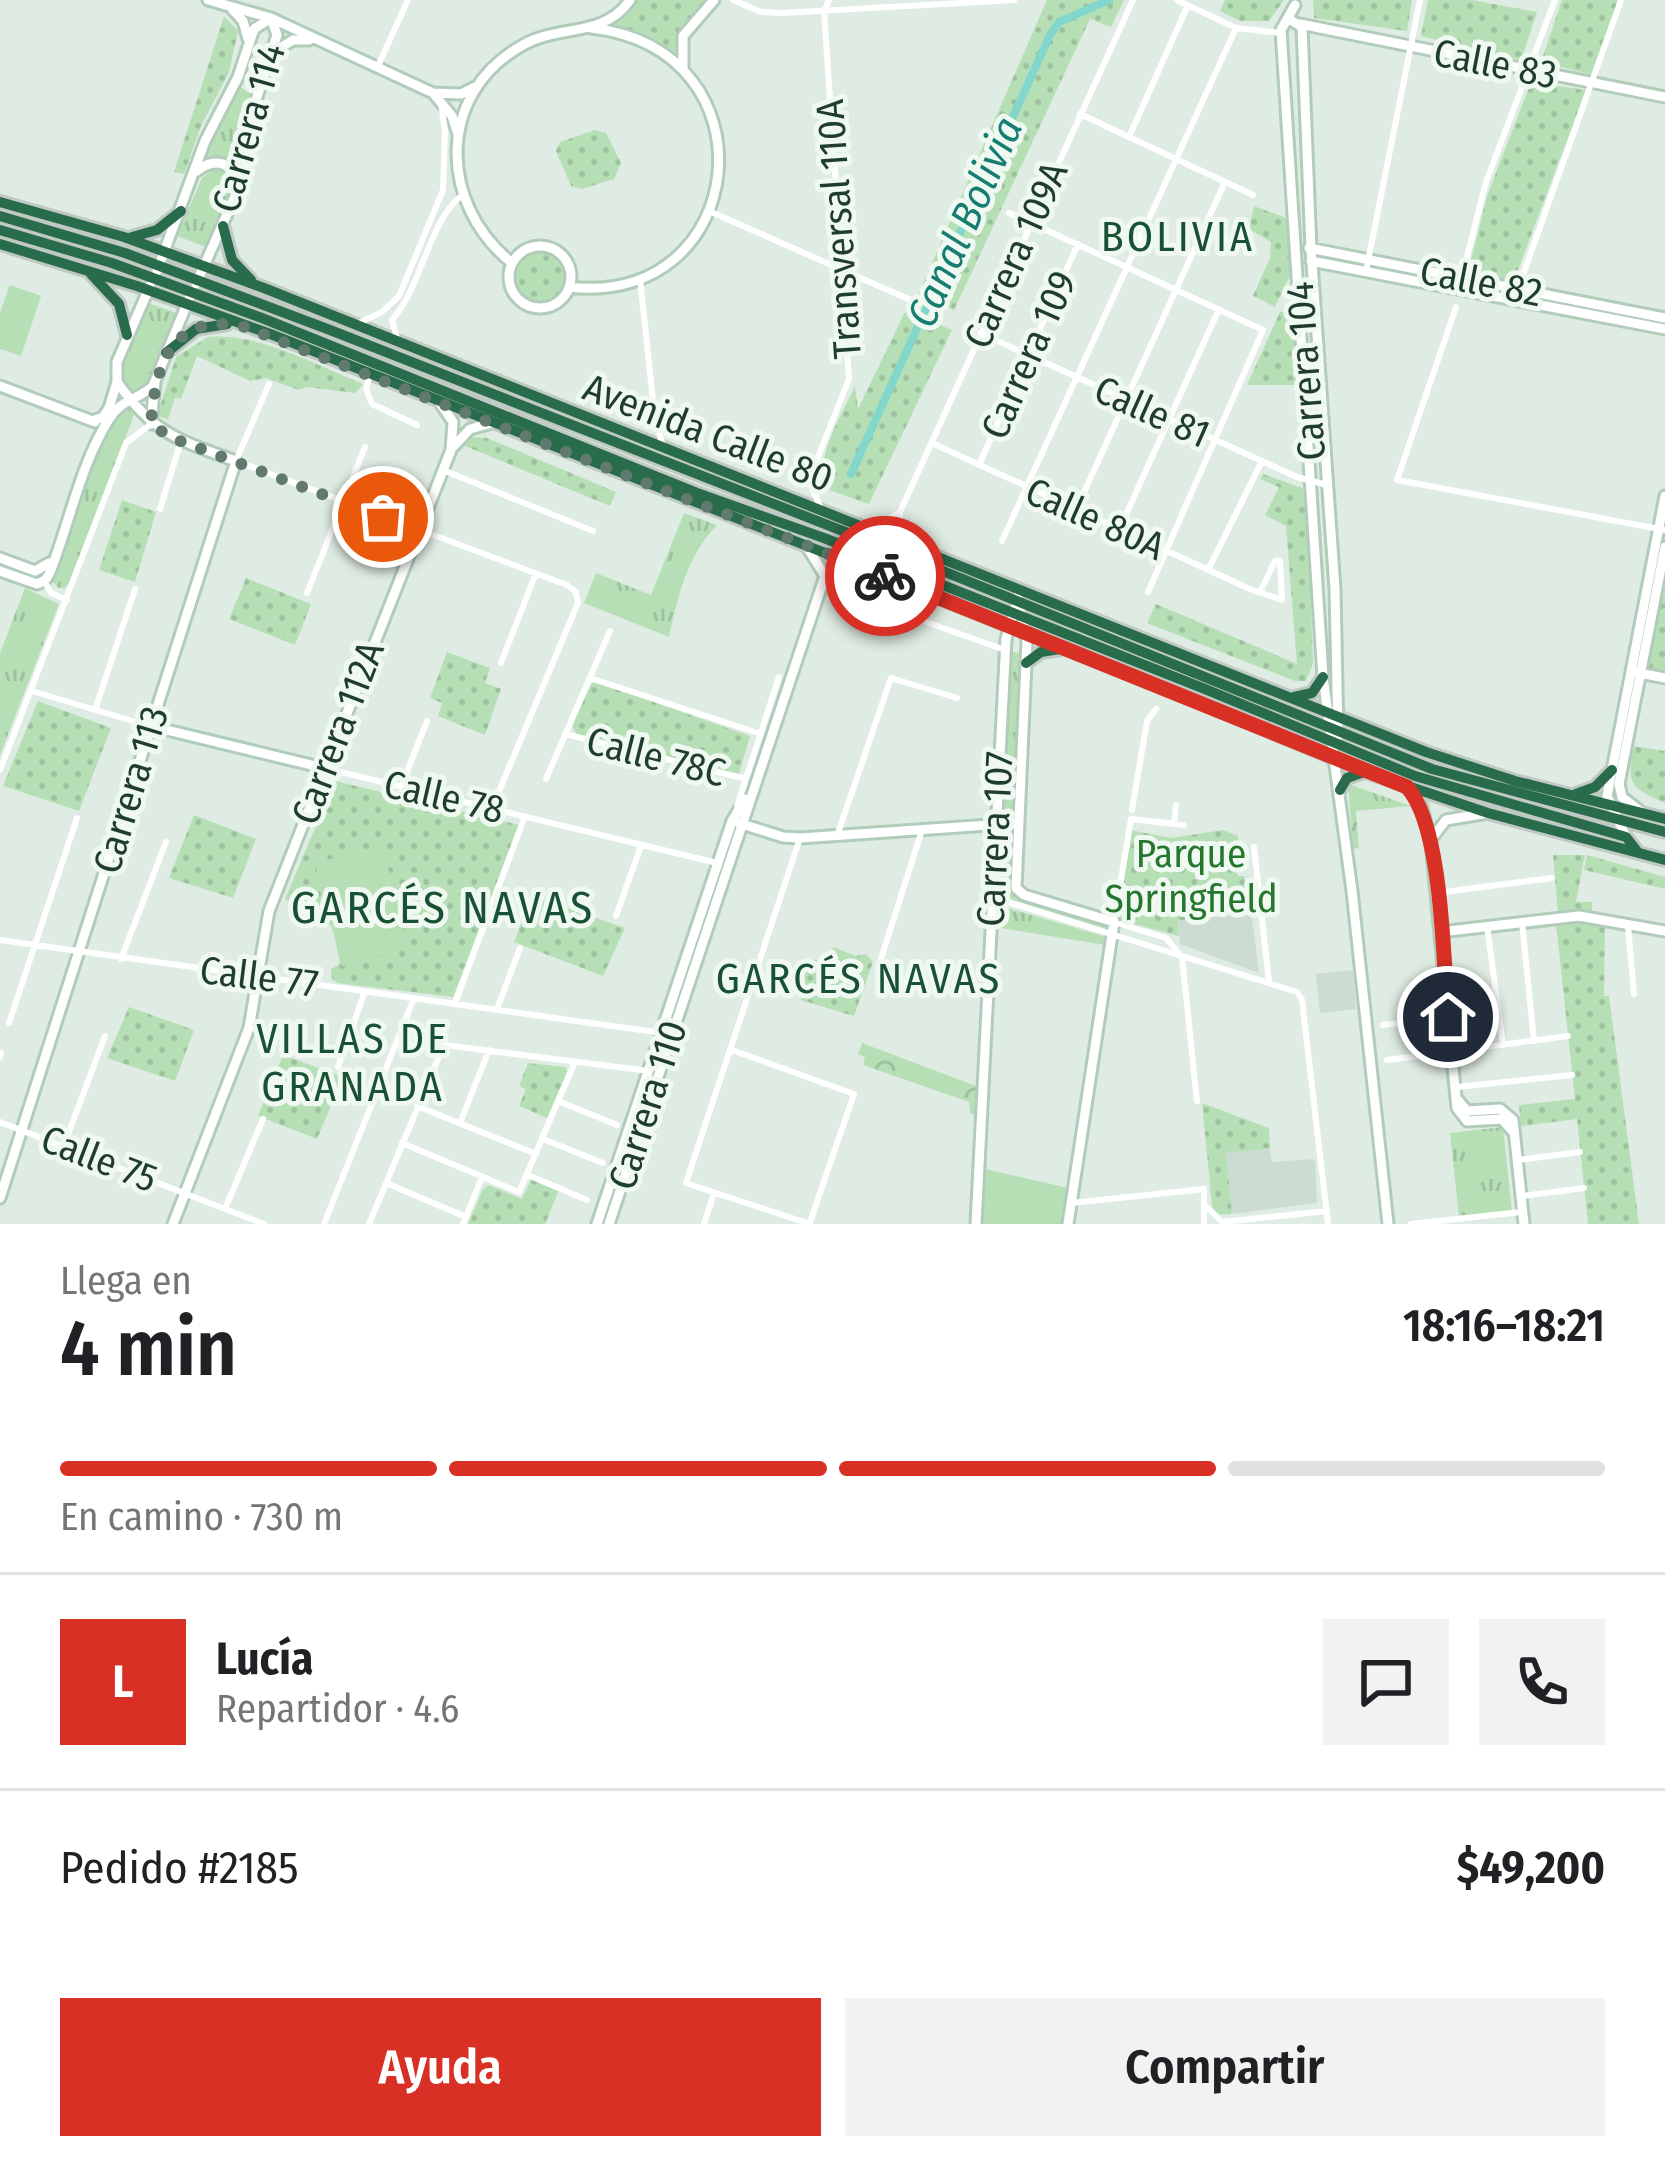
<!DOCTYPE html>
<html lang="es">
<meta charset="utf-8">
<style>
:root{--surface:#fff;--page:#f2f2f2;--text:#202124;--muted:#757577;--line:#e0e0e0;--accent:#d93025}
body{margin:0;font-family:"Fira Sans Condensed",sans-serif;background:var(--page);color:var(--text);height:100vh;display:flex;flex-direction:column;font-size:45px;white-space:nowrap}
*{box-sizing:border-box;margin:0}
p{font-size:39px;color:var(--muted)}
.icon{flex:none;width:66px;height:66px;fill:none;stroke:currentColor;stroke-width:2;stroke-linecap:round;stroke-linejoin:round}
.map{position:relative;height:1224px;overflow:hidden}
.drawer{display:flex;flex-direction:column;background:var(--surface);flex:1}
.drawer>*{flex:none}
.pin{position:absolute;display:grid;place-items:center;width:102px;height:102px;color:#fff;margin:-51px;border:6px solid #fff;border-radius:50%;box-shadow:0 3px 12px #0007}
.courier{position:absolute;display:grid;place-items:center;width:120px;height:120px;margin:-60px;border:9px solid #d93025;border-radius:50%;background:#fff;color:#222;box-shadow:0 3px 15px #0007}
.headline em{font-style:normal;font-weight:600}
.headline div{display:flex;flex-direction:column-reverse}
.headline{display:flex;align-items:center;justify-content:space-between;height:204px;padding:0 60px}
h1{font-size:78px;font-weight:600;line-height:90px}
.bar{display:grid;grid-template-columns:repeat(4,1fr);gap:18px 12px;align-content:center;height:144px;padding:0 60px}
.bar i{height:15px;border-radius:9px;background:var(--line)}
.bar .current{background:var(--accent)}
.bar p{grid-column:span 4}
.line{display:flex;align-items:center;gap:30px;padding:0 60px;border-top:3px solid var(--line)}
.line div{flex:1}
.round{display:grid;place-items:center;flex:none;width:126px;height:126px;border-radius:0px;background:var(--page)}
.cta{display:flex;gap:24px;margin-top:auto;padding:24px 60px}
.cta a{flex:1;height:138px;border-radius:0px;background:var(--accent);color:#fff;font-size:48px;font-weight:600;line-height:138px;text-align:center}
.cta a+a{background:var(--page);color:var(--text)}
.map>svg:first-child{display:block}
</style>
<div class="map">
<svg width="1665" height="1224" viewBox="0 0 1665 1224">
<defs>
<pattern id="grass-tufts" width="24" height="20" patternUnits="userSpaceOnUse" patternTransform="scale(3)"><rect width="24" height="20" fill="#b7dfb6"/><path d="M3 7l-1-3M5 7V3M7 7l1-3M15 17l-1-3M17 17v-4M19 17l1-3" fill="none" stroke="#9dc09d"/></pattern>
<pattern id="forest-crowns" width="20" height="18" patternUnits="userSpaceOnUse" patternTransform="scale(3)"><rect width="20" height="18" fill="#b7dfb6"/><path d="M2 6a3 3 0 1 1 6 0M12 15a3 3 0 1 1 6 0" fill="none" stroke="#9dc09d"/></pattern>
<pattern id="park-dots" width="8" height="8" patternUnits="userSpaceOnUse" patternTransform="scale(3)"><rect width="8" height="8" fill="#b7dfb6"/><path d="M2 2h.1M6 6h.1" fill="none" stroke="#9dc09d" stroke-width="1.8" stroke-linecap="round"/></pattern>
</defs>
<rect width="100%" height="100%" fill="#dfece3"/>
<path fill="#cddcd1" d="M1251,910L1259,973L1180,944L1178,921Z
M1353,970L1356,1009L1320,1013L1316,974Z
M1270,1148L1272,1162L1315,1159L1317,1203L1232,1214L1226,1152Z"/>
<path fill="url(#grass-tufts)" d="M238,85L247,92L257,88L242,172L230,159L203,160Z
M215,168L227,171L233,186L206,247L177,236L202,178Z
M148,303L177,313L148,384L133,391L127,388L120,371Z
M127,407L134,414L131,423L70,582L65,588H59L53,582C61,539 96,436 127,407Z
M684,513L717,525C687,556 678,596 669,637L584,603L596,573L651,595Z
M25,588L59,604L0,755V653Z
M1008,652L1022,653L1014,819L1000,820Z
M1348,784L1411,806L1356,811L1359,848L1353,849Z
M1000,840H1014L1013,894L1110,923L1109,930L996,895Z
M997,905L1107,937L1105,945L995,927Z
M1503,1127L1512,1212L1459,1217L1450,1133Z"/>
<path fill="url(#forest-crowns)" d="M862,1043L976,1086L975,1115L970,1113L969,1102L863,1065L865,1057L858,1054Z"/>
<path fill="url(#park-dots)" d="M637,0H707L679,34L675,55L653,40L613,27Z
M1047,0H1124L1111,27L1090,19L954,310L918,295Z
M1225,0H1284L1269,21H1240L1220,11Z
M1313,0H1412L1407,31L1314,18Z
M1428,0H1472L1537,12L1521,60L1421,36Z
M1562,0H1618L1593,75L1541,62Z
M224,16L238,31L229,72L201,126L184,174L174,172Z
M1531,82L1586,90L1513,283L1468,272L1487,196Z
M595,130L606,133L621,163L614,179L582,189L571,186L556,151L560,142Z
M1254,206L1289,219L1294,267L1275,307L1253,296L1270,258L1271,242L1249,229Z
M514 277a26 26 0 1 1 52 0a26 26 0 1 1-52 0Z
M906,310L952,330L869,504L826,489C813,458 843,414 855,386L858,409Z
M1296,310L1297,385H1247L1280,312Z
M208,337C258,332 317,366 363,384L355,393L307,387L299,390L265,378L250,381L197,356L181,399L175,398L168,419L157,416L176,357Z
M472,437L487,438L616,492L610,506L465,446Z
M1263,474L1302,488L1307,496L1313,663L1306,681H1295L1147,623L1156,604L1297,664L1286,526L1265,515L1279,487L1260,479Z
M122,500L156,512L135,582L99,570Z
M1665,571V672L1646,669Z
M246,578L311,604L295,645L229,619Z
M447,652L490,668L485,683L501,689L485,735L438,716L442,703L430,698Z
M597,682L750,736L739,774L576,734L572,725L592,683Z
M38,701L111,728L79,811L3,786Z
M1634,746L1665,751V803C1630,788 1626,783 1634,746Z
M335,781L519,825L453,997L337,983L332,979L331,969L340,964L333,927L285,899Z
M194,815L256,839L233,898L169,878Z
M1130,830L1171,838L1223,830L1238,836L1239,852L1247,855L1236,862L1238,876H1244L1251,910L1178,921L1179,936L1119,920Z
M1553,855H1585L1576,902H1592V911L1558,913Z
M1587,855L1665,877V889L1584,870Z
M532,896L625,928L603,976L514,942Z
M1556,924H1605L1604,996H1609L1639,1224H1588L1577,1119L1521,1126L1519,1105L1575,1099Z
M833,947L856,956L866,954L873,962L854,1016L801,1000L805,988L767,970L770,964L780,969L783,965L798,966L802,959L830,961Z
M129,1007L194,1030L175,1081L107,1058Z
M283,1055L343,1077L317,1139L258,1116Z
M528,1063L565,1067L567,1072L547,1118L519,1106L526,1089L519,1086Z
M1202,1103L1269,1128L1270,1148L1226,1153L1232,1214L1213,1215Z
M532,1178L559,1190L545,1224H468L483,1189L489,1185L522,1199Z"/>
<path fill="#b7dfb6" d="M10,285L41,296L21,356L0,349V313Z
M382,845L409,948L342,966L315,863Z
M985,1169L1068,1188L1061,1224H982Z"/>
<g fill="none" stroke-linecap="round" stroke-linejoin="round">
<path stroke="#83d6cb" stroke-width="8" d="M851,474L1050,35L1059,22L1109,0"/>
<g stroke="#b2ccbb" stroke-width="15">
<path id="secondary" d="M208,0L271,18L433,93L461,94L475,87
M1295,5L1281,30L1323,677L1352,891L1388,1224
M231,8L243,21L248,39
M1289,19L1302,27L1311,249L1335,589L1338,736
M1300,24L1665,97
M275,51L293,40H309
M683,69V36L714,0
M433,93L452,116L458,134
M197,171C214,157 233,162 239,183
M509 277a31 31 0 1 1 62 0a31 31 0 1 1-62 0Z
M1309,248L1665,318
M1311,261L1665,329
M512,263C438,204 436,93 523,45C560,24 604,38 630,0
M157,271L205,141L238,77L254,29L271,18
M196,284L244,176L256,100L277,35L271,18
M569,287C750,308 778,49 591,28
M0,386L95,422
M92,421L103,417L109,408L117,382V362L150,286
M151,424L155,382
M454,446L470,429L492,423
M0,558L35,571L49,563
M0,571L37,584C45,580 46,581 50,572C70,522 80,465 109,419C121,399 138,400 153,386L189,299
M825,576L859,567
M1017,597L1027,641L1016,888L1024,895L1114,922L1068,1224
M1635,672L1665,678
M150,726L324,768
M1407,787L1422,807L1431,844L1457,1108L1467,1121L1502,1119L1514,1133
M1640,811L1622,797L1619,784L1665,547
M739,823L783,837L800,838L1019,823
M1626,837L1607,796L1665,496
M1432,838L1446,820L1488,813
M1440,932L1579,916L1665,931
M1458,1100L1467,1111L1500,1109L1513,1120L1524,1224
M0,1198L236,461C178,440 154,434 117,382
M173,1224L249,1028L269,911L451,450L453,422L440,403
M597,1224L732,821L745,799
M609,1224L825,576L807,547
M976,1224L1006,639L1015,608"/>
</g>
<g stroke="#c0c9c4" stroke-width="16">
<path id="highway" d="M0,202L124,237L264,288L1426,752L1515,781L1665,819
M0,216L125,253L330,330L876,544L1432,769L1665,832
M223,226L232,260L251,280
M0,230L112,263L262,318L697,493L824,538L1205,689L1415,776L1626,837L1637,851
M132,237L157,230L181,211
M0,244L137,286L273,335L1167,688L1372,774L1488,813L1665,860
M91,274L119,304L127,335
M166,353L196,329L227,324
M1026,663L1041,652L1060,649
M1294,697L1312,693L1323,677
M1340,790L1347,778L1364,772
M1576,794L1595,787L1612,770"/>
</g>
<path stroke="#fff" stroke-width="6" d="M733,0L761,12L782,13L1014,0
M1177,0L1236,28L1281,33
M377,68L408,0
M1080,114L1253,195
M1129,137L1188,5
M709,211L913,301
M1009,213L1263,330L1148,592
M1366,271L1420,0
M640,279L655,419L663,446
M1459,289L1486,182L1555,0
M1514,300L1621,0
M1456,307L1397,480L1665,530
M359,323L382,312L399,296L443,190L445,131L441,103
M980,333L1297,477L1327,485
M397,338L392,320C423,285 428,222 462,195
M370,374L366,389L372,404L417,425
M269,384L236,461L567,585L576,592L578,603L492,808
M932,443L1250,589L1282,600L1280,561H1275L1260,592
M979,465L1078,244
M443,470L593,531
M820,506L813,491L812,472L849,379L824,11L829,0
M160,509L181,441
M1076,510L1225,182
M900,513V528L907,543
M872,529L900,512L1133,0
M1119,530L1219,309
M1002,541L1236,28
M1208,570L1262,461
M44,581L51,593L67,600
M822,585L1005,650
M307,593L365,447
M501,663L536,573
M590,678L761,734
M32,691L149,726
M95,710L135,589
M565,734L746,779
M324,768L717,863
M0,770L126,443L151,424
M546,779L610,631
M401,787L427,721
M737,806L779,677
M1132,810L1147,721L1156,709
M1174,824L1176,805
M1184,825L1131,819L1114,922L1166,938L1182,957L1197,1101
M837,836L891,678L957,698
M800,838L686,1183L810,1224
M1254,847L1269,982
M1436,893L1552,878
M992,897L1297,992L1302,1000L1328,1224
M616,916L641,846
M1522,922L1534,1041
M1487,926L1503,1045
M1628,926L1634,994
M0,940L662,1033
M121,959L166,842
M880,962L922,830
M455,1003L525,816
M497,1009L520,948
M9,1023L77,818
M1383,1025L1448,1017
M732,1050L854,1094L810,1222
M0,1057L1,1053
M1387,1060L1568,1036
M338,1067L365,991
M1457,1087L1572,1075
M558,1101L617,1125
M417,1106L536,1154
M0,1122L264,1224
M460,1123L489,1050
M543,1139L603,1163
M402,1143L519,1192L575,1062
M64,1145L105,1036
M1519,1160L1580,1152
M528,1175L587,1200
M386,1183L466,1217
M1522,1196L1584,1188
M1071,1203L1204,1189V1224
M1206,1206L1222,1222L1327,1211
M225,1209L263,1119
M324,1224L414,998
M369,1224L444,1045L649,1071
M463,1224L482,1177
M704,1224L714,1193
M1411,1224L1521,1212"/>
<use href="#secondary" stroke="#fff" stroke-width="9"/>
<use href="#highway" stroke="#296c4b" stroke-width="10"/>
</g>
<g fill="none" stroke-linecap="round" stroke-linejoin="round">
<path stroke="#627a6d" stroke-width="12" stroke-dasharray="0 21.6" d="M383,517L172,438L151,424C155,366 171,313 242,326L885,576"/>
<path stroke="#d93025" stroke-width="15" d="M885,576L1407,787C1443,827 1443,960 1448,1017"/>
</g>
<g text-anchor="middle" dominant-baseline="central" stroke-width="10" stroke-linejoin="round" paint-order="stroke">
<g font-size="39" fill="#1f3d2d" stroke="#f0f8f2">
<text transform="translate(1495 64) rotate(11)">Calle 83</text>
<text transform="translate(249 128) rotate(-74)">Carrera 114</text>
<text transform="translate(839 229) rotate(-94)">Transversal 110A</text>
<text transform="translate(1016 255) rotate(-66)">Carrera 109A</text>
<text transform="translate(1481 282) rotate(11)">Calle 82</text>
<text transform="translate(1029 355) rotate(-66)">Carrera 109</text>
<text transform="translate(1306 371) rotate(-94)">Carrera 104</text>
<text transform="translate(1152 412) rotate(24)">Calle 81</text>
<text transform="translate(708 433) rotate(21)">Avenida Calle 80</text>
<text transform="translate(1095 519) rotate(24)">Calle 80A</text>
<text transform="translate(338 733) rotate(-69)">Carrera 112A</text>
<text transform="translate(656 757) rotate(14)">Calle 78C</text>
<text transform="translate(131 790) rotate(-73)">Carrera 113</text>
<text transform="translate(444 797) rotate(13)">Calle 78</text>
<text transform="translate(995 839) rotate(-87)">Carrera 107</text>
<text transform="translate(259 977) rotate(7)">Calle 77</text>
<text transform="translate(648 1105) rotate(-72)">Carrera 110</text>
<text transform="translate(99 1159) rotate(21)">Calle 75</text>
</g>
<g font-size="39" fill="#26772e" stroke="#f0f8f2">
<text x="1191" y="854">Parque<tspan x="1191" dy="45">Springfield</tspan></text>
</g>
<g font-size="42" font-style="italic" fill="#157e71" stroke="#f0f8f2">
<text transform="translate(965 222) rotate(-66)">Canal Bolivia</text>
</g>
<g font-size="42" letter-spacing="3" fill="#195134" stroke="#f0f8f2">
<text x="1178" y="237">BOLIVIA</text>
<text x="859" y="979">GARCÉS NAVAS</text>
<text x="353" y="1039">VILLAS DE<tspan x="353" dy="48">GRANADA</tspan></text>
</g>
<g font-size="45" letter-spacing="3" fill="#195134" stroke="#f0f8f2">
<text x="443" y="908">GARCÉS NAVAS</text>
</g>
</g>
</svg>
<div class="pin" style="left:383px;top:517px;background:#ea580c"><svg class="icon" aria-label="bag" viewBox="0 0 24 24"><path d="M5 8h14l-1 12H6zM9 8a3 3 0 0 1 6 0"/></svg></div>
<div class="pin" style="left:1448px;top:1017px;background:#1f2937"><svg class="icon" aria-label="home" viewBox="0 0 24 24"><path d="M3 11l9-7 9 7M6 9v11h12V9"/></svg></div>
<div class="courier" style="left:885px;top:576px"><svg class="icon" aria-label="bike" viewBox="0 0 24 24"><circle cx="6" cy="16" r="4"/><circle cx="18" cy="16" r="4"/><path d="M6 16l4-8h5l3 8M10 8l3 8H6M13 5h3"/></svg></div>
</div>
<section class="drawer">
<div class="headline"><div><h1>4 min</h1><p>Llega en</p></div><em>18:16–18:21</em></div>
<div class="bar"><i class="current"></i><i class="current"></i><i class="current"></i><i></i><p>En camino · 730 m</p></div>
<div class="line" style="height:216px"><b class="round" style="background:var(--accent);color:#fff">L</b><div><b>Lucía</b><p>Repartidor · 4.6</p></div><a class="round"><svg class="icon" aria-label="chat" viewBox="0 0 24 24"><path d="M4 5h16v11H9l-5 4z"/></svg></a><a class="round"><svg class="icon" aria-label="phone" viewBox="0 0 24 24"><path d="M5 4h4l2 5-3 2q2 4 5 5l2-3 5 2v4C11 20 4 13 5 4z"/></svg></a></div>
<div class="line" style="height:156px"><div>Pedido #2185</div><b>$49,200</b></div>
<div class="cta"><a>Ayuda</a><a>Compartir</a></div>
</section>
